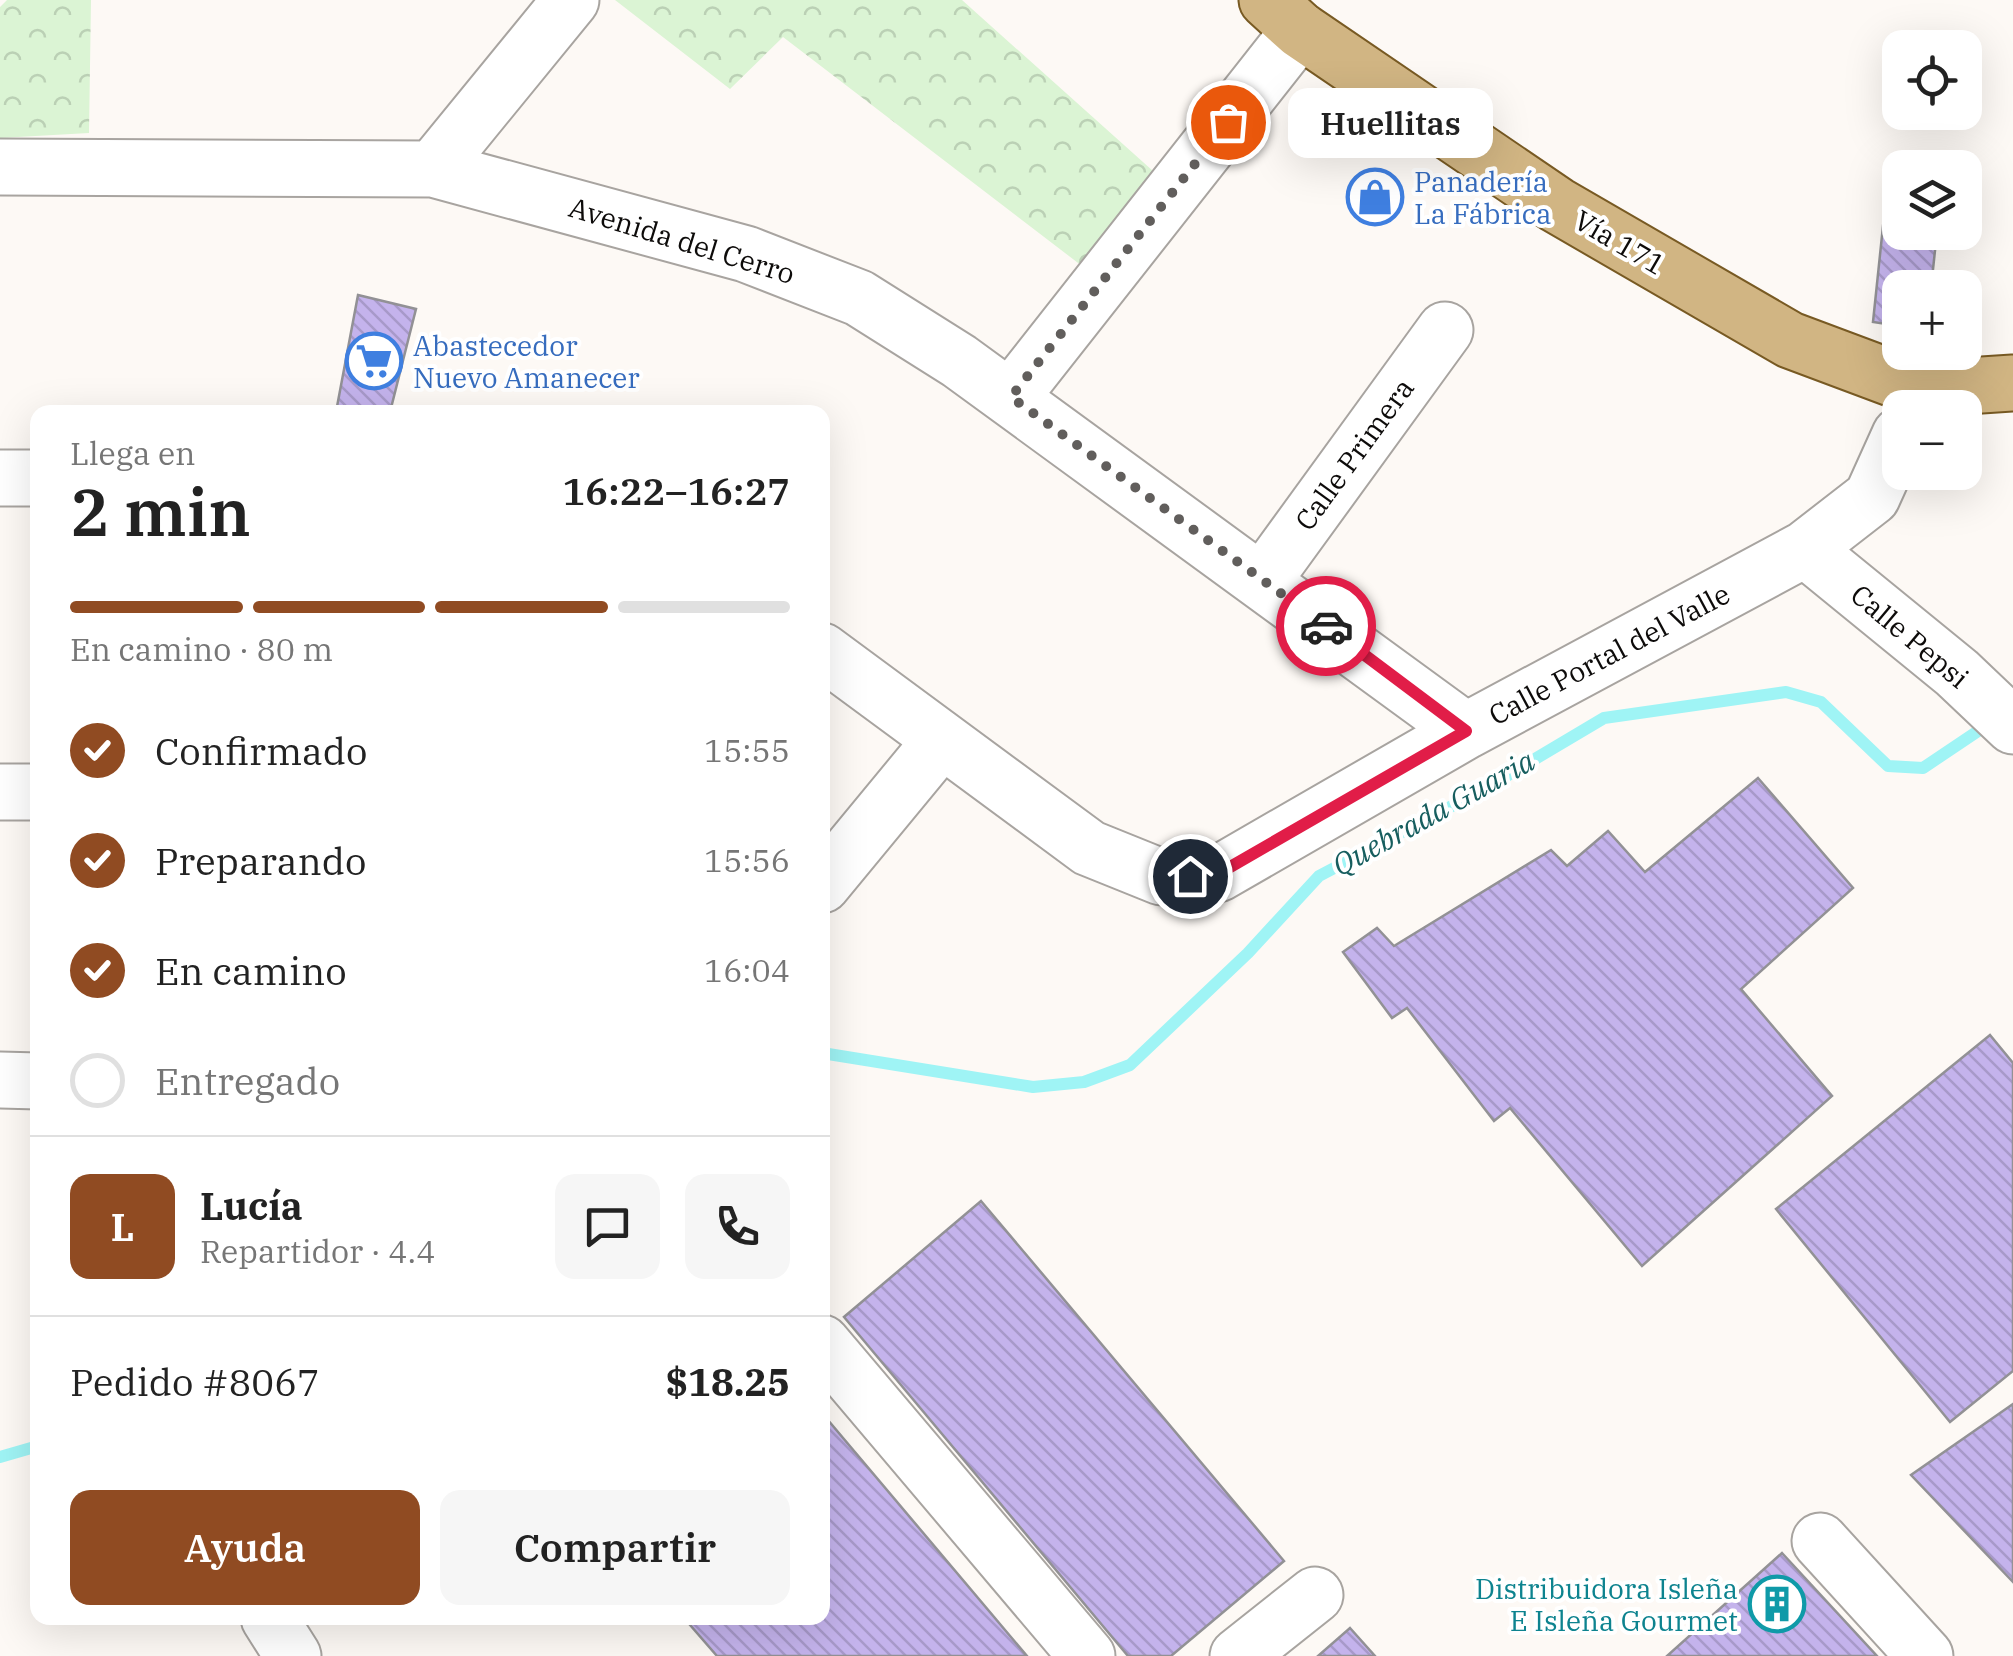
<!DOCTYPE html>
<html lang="es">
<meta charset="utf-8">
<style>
:root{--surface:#fff;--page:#f6f6f6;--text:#222;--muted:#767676;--line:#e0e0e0;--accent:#904b22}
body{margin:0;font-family:"IBM Plex Serif",serif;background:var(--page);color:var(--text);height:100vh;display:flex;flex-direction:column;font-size:38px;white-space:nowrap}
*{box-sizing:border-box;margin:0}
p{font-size:32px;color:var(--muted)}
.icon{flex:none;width:55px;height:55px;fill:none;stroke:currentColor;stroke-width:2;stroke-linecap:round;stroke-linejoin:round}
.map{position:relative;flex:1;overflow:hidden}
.panel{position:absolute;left:30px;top:405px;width:800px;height:1220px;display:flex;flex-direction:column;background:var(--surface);border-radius:20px;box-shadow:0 10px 40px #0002}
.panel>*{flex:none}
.controls{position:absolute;left:1882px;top:30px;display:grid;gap:20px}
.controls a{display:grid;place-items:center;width:100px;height:100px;border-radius:20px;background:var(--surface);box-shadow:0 10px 40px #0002;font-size:50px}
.pin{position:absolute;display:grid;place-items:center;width:85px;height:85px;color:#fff;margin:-42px;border:5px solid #fff;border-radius:50%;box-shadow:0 2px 10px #0007}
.courier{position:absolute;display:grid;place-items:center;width:100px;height:100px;margin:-50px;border:8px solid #e11d48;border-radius:50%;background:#fff;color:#222;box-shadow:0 2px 12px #0007}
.bubble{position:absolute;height:70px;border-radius:20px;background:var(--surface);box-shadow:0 10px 40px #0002;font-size:32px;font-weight:600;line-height:70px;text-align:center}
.summary em{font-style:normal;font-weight:600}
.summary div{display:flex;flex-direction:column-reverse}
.summary{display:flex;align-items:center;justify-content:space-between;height:170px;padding:0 40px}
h1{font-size:65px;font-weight:600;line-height:75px}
.bar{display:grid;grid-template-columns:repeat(4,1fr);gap:15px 10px;align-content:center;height:120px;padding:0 40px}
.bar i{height:12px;border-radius:8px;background:var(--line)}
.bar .active{background:var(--accent)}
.bar p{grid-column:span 4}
.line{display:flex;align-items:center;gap:25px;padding:0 40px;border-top:2px solid var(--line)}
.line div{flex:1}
.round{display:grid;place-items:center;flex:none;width:105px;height:105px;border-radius:20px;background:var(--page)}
ol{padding:0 40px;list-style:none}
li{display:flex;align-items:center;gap:30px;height:110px}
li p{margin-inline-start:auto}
li .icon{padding:10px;border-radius:50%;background:var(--accent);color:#fff;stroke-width:4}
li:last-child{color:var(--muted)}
li i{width:55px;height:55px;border:5px solid var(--line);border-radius:50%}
.primary-button{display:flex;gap:20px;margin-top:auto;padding:20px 40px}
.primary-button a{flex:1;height:115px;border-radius:20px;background:var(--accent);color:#fff;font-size:40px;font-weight:600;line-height:115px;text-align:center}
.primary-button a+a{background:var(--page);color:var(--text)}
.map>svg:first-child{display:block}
</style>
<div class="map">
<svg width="2013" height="1656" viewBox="0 0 2013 1656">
<defs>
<pattern id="park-crowns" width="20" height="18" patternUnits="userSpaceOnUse" patternTransform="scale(2.5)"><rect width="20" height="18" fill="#dbf4d4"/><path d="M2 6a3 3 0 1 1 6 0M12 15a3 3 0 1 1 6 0" fill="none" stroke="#bbd0b5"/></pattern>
<pattern id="building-back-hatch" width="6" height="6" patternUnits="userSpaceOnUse" patternTransform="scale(2.5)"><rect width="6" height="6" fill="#c4b3ec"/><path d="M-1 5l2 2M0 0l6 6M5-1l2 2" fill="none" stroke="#a799c9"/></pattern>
</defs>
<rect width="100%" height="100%" fill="#fdf9f5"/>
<path fill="url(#park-crowns)" d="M7,0H91L89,133L0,138V7Z
M615,0H962L1153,171L1082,266L783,37L730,89Z"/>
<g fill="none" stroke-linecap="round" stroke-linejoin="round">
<path stroke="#9ff4f5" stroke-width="12" d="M822,1053L1033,1087L1084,1082L1130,1065L1248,953L1319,876L1488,787L1604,718L1786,692L1821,702L1888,766L1923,768L1990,723
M0,1457L38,1446"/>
</g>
<path fill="url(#building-back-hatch)" stroke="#929195" stroke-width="2.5" d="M1885,207L1900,209V232H1937L1931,288H1900V326L1873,322Z
M358,295L416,309L390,412H336Z
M1758,778L1853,888L1741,989L1832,1096L1642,1266L1510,1108L1494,1121L1407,1008L1392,1018L1343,952L1377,928L1394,946L1551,850L1567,866L1608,831L1645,872Z
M1990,1035L2013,1063V1371L1950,1422L1776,1209Z
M981,1201L1284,1561L1171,1656H1128L844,1317Z
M2013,1404V1582L1911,1475Z
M822,1413L1027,1656H717L684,1618H822Z
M1782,1553L1877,1656H1667Z
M1350,1628L1375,1656H1318Z"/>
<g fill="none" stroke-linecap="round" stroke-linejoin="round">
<g stroke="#a8a4a0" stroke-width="59">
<path id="minor" d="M0,167L433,169L746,254L859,298L959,361L1466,731
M433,169L571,0
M1011,397L1300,30
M0,478H38
M1805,549L1957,673L2013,726
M1264,579L1445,330
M822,651L1089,848L1161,877L1218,874L1466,731L1805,549L1872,497L1900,435
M0,792H38
M822,885L940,742
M0,1080L38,1081
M822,1343L1087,1656
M1820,1541L1925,1656
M269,1618L293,1656
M1238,1656L1315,1595"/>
</g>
<g stroke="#785a23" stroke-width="59">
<path id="major" d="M1267,0L1300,30L1557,205L1790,340L1921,389L2013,383"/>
</g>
<use href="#minor" stroke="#fff" stroke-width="55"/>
<use href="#major" stroke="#d1b583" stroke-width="55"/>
</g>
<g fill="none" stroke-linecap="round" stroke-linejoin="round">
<path stroke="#615e5c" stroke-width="10" stroke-dasharray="0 18" d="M1228,122L1011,397L1326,626"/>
<path stroke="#e11d48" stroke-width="12" d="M1190,876L1218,874L1466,731L1326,626"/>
</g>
<defs>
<g id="shop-ring" transform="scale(2.875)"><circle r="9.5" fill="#fff" stroke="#3f7fe0" stroke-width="1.5"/><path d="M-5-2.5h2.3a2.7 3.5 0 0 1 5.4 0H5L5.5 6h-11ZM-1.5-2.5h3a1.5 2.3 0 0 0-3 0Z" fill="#3f7fe0"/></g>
<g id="supermarket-ring" transform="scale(2.875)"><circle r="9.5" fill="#fff" stroke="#3f7fe0" stroke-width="1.5"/><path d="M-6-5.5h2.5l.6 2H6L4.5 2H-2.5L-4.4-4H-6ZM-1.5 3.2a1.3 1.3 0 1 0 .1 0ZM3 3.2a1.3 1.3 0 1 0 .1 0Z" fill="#3f7fe0"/></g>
<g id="building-ring" transform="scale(2.875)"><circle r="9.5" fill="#fff" stroke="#0f9aa8" stroke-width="1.5"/><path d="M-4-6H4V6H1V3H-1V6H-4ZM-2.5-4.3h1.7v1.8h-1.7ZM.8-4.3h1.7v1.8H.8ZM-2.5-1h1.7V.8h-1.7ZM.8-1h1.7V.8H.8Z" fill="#0f9aa8"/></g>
</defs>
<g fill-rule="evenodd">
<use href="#shop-ring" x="1375" y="197"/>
<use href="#supermarket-ring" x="374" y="361"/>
<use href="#building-ring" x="1777" y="1604"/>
</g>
<g text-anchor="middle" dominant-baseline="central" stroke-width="8" stroke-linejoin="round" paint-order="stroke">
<g font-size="28" fill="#366cbe" stroke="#fff" text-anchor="start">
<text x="1414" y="181">Panadería<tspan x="1414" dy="32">La Fábrica</tspan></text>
<text x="413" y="345">Abastecedor<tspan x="413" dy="32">Nuevo Amanecer</tspan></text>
</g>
<g font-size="28" fill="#0d0b0a" stroke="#fff">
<text transform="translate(682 240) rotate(17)">Avenida del Cerro</text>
<text transform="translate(1620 242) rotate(30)">Vía 171</text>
<text transform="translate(1354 454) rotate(-54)">Calle Primera</text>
<text transform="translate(1910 636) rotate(40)">Calle Pepsi</text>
<text transform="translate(1609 654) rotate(-28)">Calle Portal del Valle</text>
</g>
<g font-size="28" fill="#0d838f" stroke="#fff" text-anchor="end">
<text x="1738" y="1588">Distribuidora Isleña<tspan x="1738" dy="32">E Isleña Gourmet</tspan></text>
</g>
<g font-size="30" font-style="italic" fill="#175e5f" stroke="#fff">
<text transform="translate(1433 812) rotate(-29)">Quebrada Guaria</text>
</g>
</g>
</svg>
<div class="controls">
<a><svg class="icon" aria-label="locate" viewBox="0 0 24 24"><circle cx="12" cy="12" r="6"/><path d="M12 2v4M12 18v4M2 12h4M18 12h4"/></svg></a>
<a><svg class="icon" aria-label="layers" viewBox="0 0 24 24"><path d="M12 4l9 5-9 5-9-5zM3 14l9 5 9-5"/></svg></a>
<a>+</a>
<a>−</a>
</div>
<div class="pin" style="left:1228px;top:122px;background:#ea580c"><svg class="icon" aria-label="bag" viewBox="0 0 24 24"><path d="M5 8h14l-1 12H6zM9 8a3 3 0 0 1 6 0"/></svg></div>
<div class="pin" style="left:1190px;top:876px;background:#1f2937"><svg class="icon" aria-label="home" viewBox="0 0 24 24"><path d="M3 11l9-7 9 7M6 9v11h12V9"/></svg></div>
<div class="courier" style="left:1326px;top:626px"><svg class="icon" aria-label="car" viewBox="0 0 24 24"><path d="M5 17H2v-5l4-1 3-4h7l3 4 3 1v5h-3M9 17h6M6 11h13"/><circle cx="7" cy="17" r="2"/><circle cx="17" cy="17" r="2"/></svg></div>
<div class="bubble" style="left:1288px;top:88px;width:205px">Huellitas</div>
<section class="panel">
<div class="summary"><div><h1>2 min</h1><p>Llega en</p></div><em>16:22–16:27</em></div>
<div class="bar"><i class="active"></i><i class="active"></i><i class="active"></i><i></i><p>En camino · 80 m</p></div>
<ol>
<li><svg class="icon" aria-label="check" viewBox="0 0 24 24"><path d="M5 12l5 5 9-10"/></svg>Confirmado<p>15:55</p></li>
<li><svg class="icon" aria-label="check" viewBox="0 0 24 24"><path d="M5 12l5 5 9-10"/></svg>Preparando<p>15:56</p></li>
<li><svg class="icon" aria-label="check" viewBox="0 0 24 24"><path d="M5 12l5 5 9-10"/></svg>En camino<p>16:04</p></li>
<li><i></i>Entregado</li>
</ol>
<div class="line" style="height:180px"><b class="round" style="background:var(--accent);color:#fff">L</b><div><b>Lucía</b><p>Repartidor · 4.4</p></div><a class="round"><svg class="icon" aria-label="chat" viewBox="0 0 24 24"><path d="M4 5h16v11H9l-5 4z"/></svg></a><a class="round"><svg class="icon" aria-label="phone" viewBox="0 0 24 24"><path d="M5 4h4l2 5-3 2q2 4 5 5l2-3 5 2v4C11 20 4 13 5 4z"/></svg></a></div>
<div class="line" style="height:130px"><div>Pedido #8067</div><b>$18.25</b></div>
<div class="primary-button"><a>Ayuda</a><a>Compartir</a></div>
</section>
</div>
